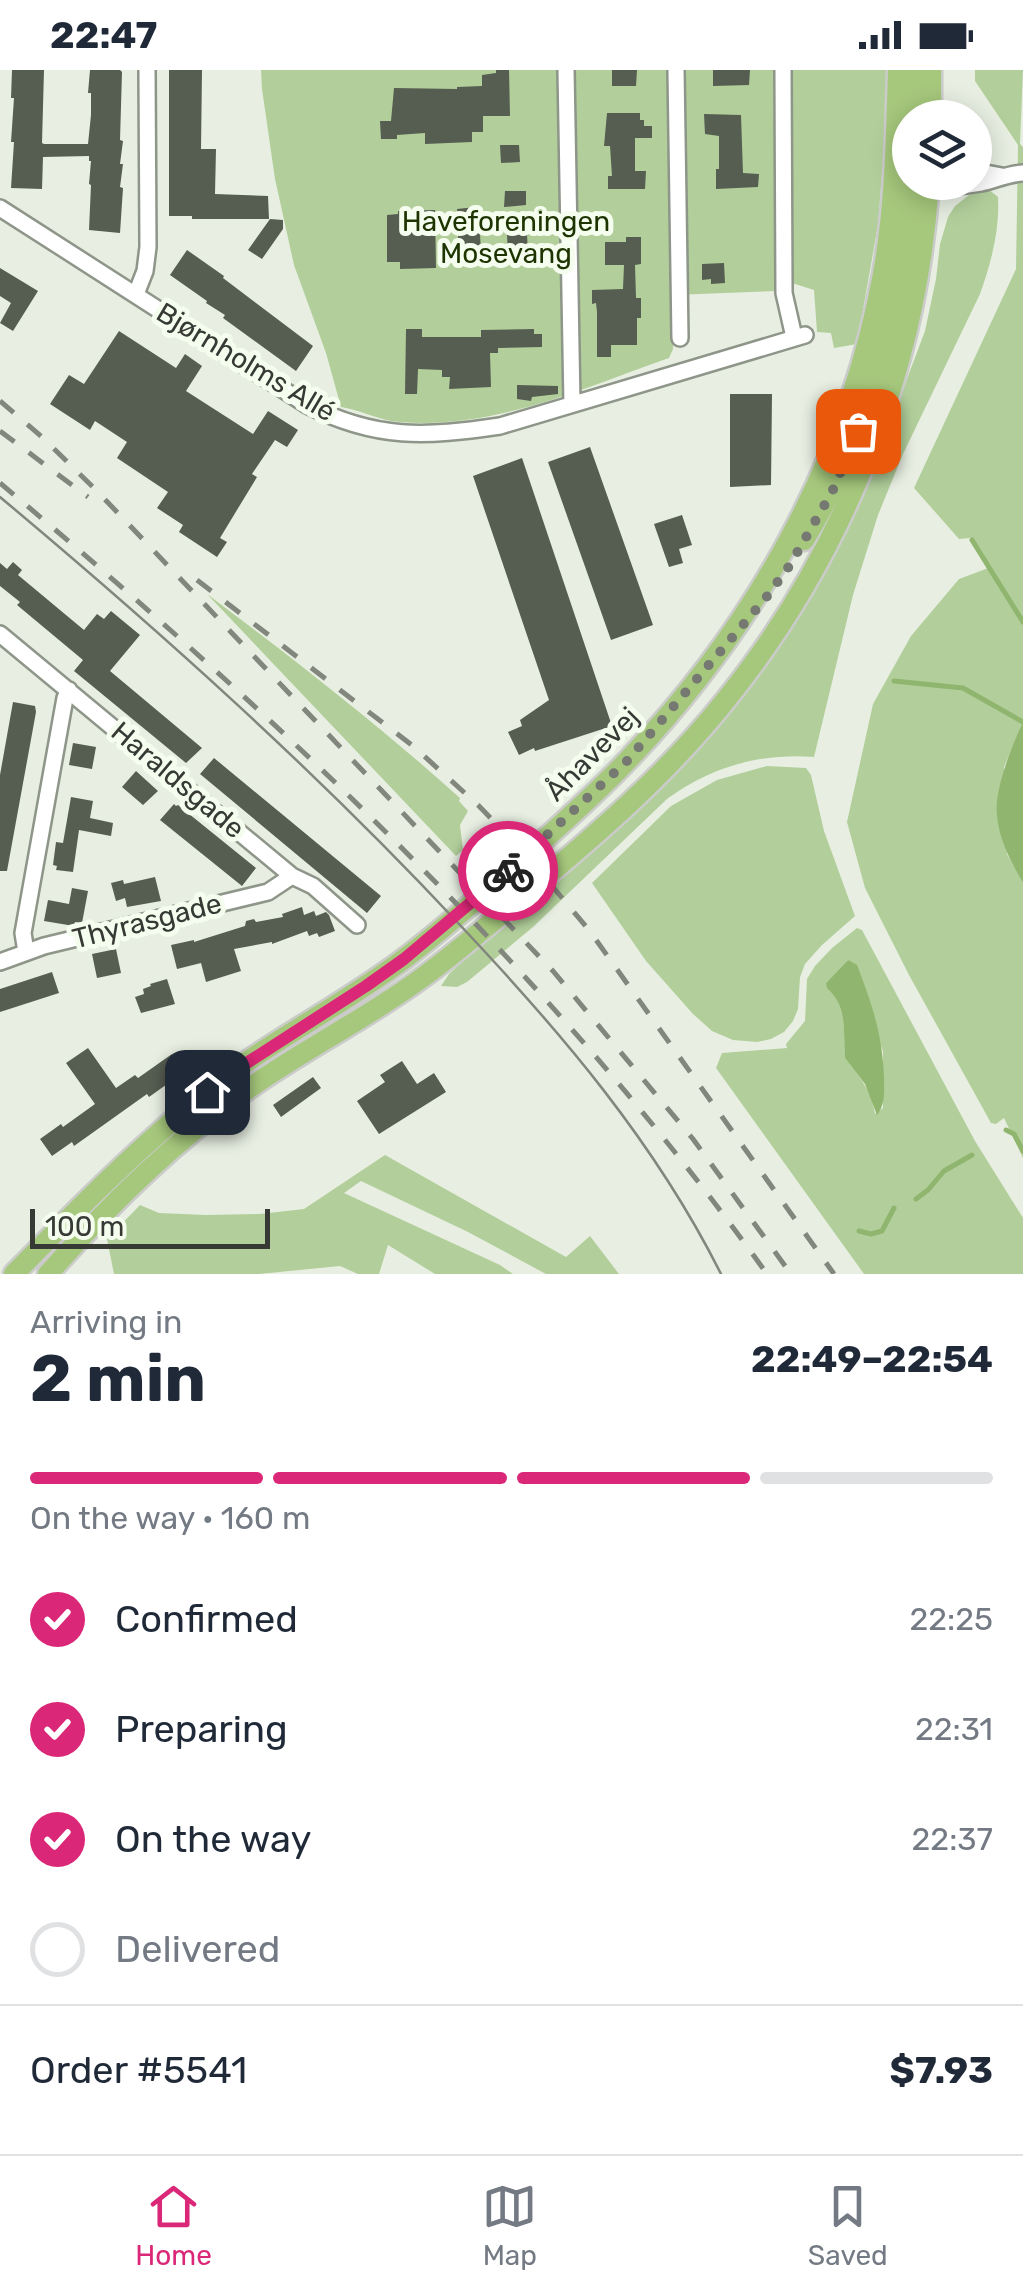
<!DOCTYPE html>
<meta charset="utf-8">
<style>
:root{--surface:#fff;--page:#f6f6f7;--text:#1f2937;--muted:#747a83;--line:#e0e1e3;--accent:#db2777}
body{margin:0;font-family:Rubik,sans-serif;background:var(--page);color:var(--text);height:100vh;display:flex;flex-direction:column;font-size:38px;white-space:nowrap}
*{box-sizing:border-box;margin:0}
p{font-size:32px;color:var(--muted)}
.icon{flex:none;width:55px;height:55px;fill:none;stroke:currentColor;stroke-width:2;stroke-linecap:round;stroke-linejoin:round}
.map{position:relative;height:1204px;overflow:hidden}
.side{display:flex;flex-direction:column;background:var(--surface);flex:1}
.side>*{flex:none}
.fabs{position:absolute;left:892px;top:30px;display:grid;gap:20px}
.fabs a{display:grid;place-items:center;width:100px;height:100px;border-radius:50%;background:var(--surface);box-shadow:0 5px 25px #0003;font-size:50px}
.scale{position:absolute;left:30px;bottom:25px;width:240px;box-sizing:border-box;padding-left:10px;border:5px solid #373a34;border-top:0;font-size:28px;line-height:35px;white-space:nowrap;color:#373a34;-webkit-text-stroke:8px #f5fdef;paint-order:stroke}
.pin{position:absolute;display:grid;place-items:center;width:85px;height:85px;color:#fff;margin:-42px;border-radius:20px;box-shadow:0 5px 15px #0006}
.courier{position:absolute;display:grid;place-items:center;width:100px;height:100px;margin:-50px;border:8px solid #db2777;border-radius:50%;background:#fff;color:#222;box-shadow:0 2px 12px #0007}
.head em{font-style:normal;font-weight:700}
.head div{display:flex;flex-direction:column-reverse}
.head{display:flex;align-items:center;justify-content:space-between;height:170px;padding:0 30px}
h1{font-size:65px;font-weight:700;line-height:75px}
.bar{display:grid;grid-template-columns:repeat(4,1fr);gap:15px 10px;align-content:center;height:120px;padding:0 30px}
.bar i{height:12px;border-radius:8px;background:var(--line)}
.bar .current{background:var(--accent)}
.bar p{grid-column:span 4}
.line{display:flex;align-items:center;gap:25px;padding:0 30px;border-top:2px solid var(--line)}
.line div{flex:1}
ol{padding:0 30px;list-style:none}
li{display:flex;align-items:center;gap:30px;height:110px}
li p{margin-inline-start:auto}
li .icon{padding:10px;border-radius:50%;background:var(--accent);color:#fff;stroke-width:4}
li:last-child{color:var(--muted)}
li i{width:55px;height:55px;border:5px solid var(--line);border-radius:50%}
.status{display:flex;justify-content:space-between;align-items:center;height:70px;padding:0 50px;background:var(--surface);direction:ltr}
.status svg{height:28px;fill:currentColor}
.tab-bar{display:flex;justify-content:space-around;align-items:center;height:140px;border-top:2px solid var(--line);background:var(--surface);font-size:28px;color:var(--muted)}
.tab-bar a{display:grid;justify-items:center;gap:5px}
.tab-bar .current{color:var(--accent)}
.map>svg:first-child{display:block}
</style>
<div class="status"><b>22:47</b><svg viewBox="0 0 49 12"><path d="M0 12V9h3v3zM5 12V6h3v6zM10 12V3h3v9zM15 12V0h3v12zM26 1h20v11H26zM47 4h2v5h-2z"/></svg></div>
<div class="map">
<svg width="1023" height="1204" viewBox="0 0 1023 1204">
<rect width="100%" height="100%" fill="#e8efe2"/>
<path fill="#b2cf9b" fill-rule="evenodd" d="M261,0H773L777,221L673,225V279L669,288C583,318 493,360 400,352C380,351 361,340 341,337L326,283L294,195L275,109L262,19Z
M791,0H887L886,56L878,155L857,274L834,278L831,263L817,262L814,220L792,213Z
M975,0H1023L1020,74L1023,77V652L1004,697L1007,784L1023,813V1088L1004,1048L996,1054L991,1053L909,905L865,818L847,752L873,634L911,566L959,509L991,497L970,468L959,469L914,418L1016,199L1018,75L975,11Z
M988,119L998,127C1000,160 991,193 980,224L903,384L878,445L853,525L814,687C759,683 711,697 667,729L533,857L467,912L457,917L441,916L449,904L464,890L577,795L666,712L731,640L781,573L833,485L871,404L925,261L936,209L940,174L948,147L955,136L969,125Z
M207,524C294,589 380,656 460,728L459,731L468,741L460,755L463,780L456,786Z
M767,696L806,698L811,705L824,761L855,846L822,875L805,894L800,907L798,939L793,951L784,962L771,969L757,972L733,970L712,961L693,944L646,891L592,813L671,736L717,710Z
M857,858L862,860L975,1071L1023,1148V1204H864L716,998L722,983L787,978L786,974L805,951L807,909L815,896L832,878ZM848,890L883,981V1038L875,1044C872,1021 859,1006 845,988C843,956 848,941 826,913Z
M385,1085L566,1187L590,1166L619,1204H546L468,1162L361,1111L344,1123L500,1195L513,1204H435L388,1175L379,1204H358L340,1196L259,1204H114L107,1169L140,1135L159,1143L206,1145L260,1144L304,1139Z"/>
<path fill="#8fb56e" d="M1023,652V813C1011,792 999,770 997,745C994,720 1012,675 1023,652Z
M848,890L857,895C872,934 882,963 884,1006C884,1020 886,1034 877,1045L865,1014L845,988C843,963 848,936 827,918L826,913Z"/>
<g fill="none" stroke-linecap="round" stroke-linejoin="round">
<path stroke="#8fb56e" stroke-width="5" d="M972,470L1023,552
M894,611L963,618L1023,652
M1006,1060L1014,1064L1023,1081
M916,1129L928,1120L944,1101L972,1085
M859,1161L871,1164L882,1161L894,1138"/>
</g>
<path fill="#565d51" d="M12,0H44L42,73L44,74H88L91,45V23H88L90,0H120L122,2L120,70L123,71L120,94H123L120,117L123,118L120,163L89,160L91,115L89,114L91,91H89V86L43,87L42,119L11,118L14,72H11L14,28H11Z
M169,0H202L201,79H216L215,124L268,126L269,149H192V146H169Z
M496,0H509L510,46H483V62H472V72L425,74V63L397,65V69H381L380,51H391L394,18L457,19V17L482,16V5L496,3Z
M612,0H637L636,16H612Z
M713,0H750L749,15L713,16Z
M607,43H640V50H644V56H652V68H635V101H646L645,119H608V106H612L610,76H604Z
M704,44L741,45L743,103L759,104L758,117L716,119V99H719V66L705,64Z
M500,75H519L520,92L501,93Z
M505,121H526V135L504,137Z
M476,137V145H479L481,183H474V191H459L457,139Z
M435,140L436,198L400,199V192H387V145L398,144V141Z
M270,149L283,150V159L262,189L248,180Z
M527,164L528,184L508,185L507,165Z
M626,167H641V194L635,195L636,228H641V248H637V275H611V287H597V242L596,233L592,234V220L623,219L624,195H605V172H626Z
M187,180L224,206L223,208L313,276L296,301L223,248L225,245L206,233L207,231L170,205Z
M724,193L725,213L711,214V209L702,210V194Z
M0,198L38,221L13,261L0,253L11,233L0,226Z
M406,259H422V267H481V260L534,259V264H542V277L498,278V283H490L491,317L449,319L450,307H442V300L418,299L417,324H405Z
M119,261L176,298L185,284L202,296L186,321L253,364L268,341L298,360L287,377L275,370L252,404L257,407L220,468L227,472L217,487L179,462L183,455L157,438L168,422L117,388L127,372L95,351L90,360L50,334L69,305L84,314Z
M517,315L558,316V324L532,327L531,331L517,329Z
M730,324H772L771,415L730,417Z
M590,377L653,555L611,570L548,392Z
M522,388L612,656L535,681L534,678L519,685L508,662L522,656L520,650L549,630L473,406Z
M682,445L692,475L679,479L683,493L669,497L654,454Z
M13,492L22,500L18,505L84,560L97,544L104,549L111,541L140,565L110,601L202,678L186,693L74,601L83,590L17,535L20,532L0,516V493L7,499Z
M13,632L35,636L36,642L7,801H0V705Z
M73,673L96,677L92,699L69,695Z
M214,688L381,826L367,843L200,704Z
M136,701L158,721L143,735L122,717Z
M71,727L93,731L90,748L113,753L111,766L79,760L73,802L56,800L57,796L53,795L56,772L63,773Z
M174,734L176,736L178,735L256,798L242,816L160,750Z
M155,807L161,831L127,837L125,828L116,831L111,813L123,810L124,814Z
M72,818L88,821L82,853L75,852L74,856L44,851L48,830L69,834Z
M302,837L304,845L314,841L316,846L326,842L329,845L335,861L319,867L317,863L309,866L307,861L272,874V872L234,879L241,901L206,912L201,893L177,899L171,875L194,870V872L245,856L246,851L254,849L256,852L283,847L282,844Z
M116,879L121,903L97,908L92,884Z
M52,902L59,923L0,942V919Z
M167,909L175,934L141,943L135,927L144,924L143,919L151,916L150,914Z
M88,978L116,1018L135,1005L138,1008L172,984L184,1002L149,1027L147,1024L74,1076L72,1072L52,1086L40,1069L61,1054L63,1057L95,1034L66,993Z
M402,991L417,1014L434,1003L446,1022L379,1064L357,1031L385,1012L380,1005Z
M313,1007L321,1018L281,1047L273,1035Z"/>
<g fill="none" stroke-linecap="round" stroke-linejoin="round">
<g stroke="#8e9589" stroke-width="20">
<path id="minor" d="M566,0L572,334
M676,0L680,268
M783,0L784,223L794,267
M975,101L1002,106
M928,118C946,118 963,116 981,113C995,110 1007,104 1023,103
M0,138L307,335C377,370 425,367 500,356L805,265
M136,224L145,201L148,177L147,0
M0,564L292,806L313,816L357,855
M26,882L23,863L65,628L69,620
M0,892L44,876L268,822L292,806"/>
</g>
<g stroke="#cbccca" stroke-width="25">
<path id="major" d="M913,48V0
M931,48V0
M804,470C846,401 875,327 891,249C897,221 902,193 905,165C908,147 907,129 915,112
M14,1204C62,1155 109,1107 160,1062C182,1043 203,1023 226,1006C284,964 347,932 404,889C443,859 481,826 518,793C555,760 593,727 627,691C757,555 849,390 883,204C895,137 896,68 898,0
M48,1204C106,1138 169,1076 241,1024C297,983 361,952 419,910C455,884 490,854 524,825C596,765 667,704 725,631C843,485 917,301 929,112"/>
</g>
<use href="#minor" stroke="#fff" stroke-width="15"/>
<use href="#major" stroke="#a6c87c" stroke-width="20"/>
<path stroke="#82867d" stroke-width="2.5" d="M0,427C160,561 316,701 459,854C560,961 655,1072 721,1204"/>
<path stroke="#82867d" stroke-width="5" stroke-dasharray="18 18" stroke-linecap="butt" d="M0,331L42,367L97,421L553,901L693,1069L791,1204
M0,361L88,427
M0,413C281,649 553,905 767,1204
M197,510L413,676L478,735L526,785L589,860L834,1204"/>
</g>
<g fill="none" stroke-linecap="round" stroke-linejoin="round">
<path stroke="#757971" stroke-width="10" stroke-dasharray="0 18" d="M508,801L627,691L765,529L790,495L832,422L858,361"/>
<path stroke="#db2777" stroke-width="12" d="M207,1022L225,1007L366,916L404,889L508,801"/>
</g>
<g text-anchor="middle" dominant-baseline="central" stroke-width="10" stroke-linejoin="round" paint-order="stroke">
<g font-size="28" fill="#1d3400" stroke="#f5fdef">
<text x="506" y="151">Haveforeningen<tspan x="506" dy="32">Mosevang</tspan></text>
</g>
<g font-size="28" fill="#373a34" stroke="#f5fdef">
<text transform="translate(246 292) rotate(31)">Bjørnholms Allé</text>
<text transform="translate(592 684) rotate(-45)">Åhavevej</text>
<text transform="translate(178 710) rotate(40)">Haraldsgade</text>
<text transform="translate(147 851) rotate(-14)">Thyrasgade</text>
</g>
</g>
</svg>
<div class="fabs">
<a><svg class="icon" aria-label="layers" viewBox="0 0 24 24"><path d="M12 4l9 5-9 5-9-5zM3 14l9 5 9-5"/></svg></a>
</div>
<div class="scale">100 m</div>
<div class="pin" style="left:858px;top:361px;background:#ea580c"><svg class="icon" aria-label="bag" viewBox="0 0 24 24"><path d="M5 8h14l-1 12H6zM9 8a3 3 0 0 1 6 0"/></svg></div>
<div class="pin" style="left:207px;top:1022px;background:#1f2937"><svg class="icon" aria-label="home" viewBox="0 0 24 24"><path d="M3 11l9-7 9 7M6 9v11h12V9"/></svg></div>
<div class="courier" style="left:508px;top:801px"><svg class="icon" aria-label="bike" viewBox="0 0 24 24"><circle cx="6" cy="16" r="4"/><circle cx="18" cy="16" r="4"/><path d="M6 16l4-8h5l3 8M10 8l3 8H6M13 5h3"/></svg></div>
</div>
<section class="side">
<div class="head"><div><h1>2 min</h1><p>Arriving in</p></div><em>22:49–22:54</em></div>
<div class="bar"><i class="current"></i><i class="current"></i><i class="current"></i><i></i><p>On the way · 160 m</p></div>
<ol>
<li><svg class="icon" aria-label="check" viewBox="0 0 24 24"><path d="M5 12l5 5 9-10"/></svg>Confirmed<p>22:25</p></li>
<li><svg class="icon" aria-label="check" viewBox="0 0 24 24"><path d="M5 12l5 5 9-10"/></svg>Preparing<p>22:31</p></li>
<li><svg class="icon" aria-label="check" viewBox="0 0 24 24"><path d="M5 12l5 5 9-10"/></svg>On the way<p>22:37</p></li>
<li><i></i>Delivered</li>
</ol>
<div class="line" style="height:130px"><div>Order #5541</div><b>$7.93</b></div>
</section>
<nav class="tab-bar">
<a class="current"><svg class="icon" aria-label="home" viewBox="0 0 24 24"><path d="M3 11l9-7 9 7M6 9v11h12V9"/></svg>Home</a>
<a><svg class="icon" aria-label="map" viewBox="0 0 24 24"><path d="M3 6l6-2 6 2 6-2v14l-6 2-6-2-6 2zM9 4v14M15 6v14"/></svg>Map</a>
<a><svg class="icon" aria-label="saved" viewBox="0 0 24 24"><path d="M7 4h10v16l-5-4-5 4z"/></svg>Saved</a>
</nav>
